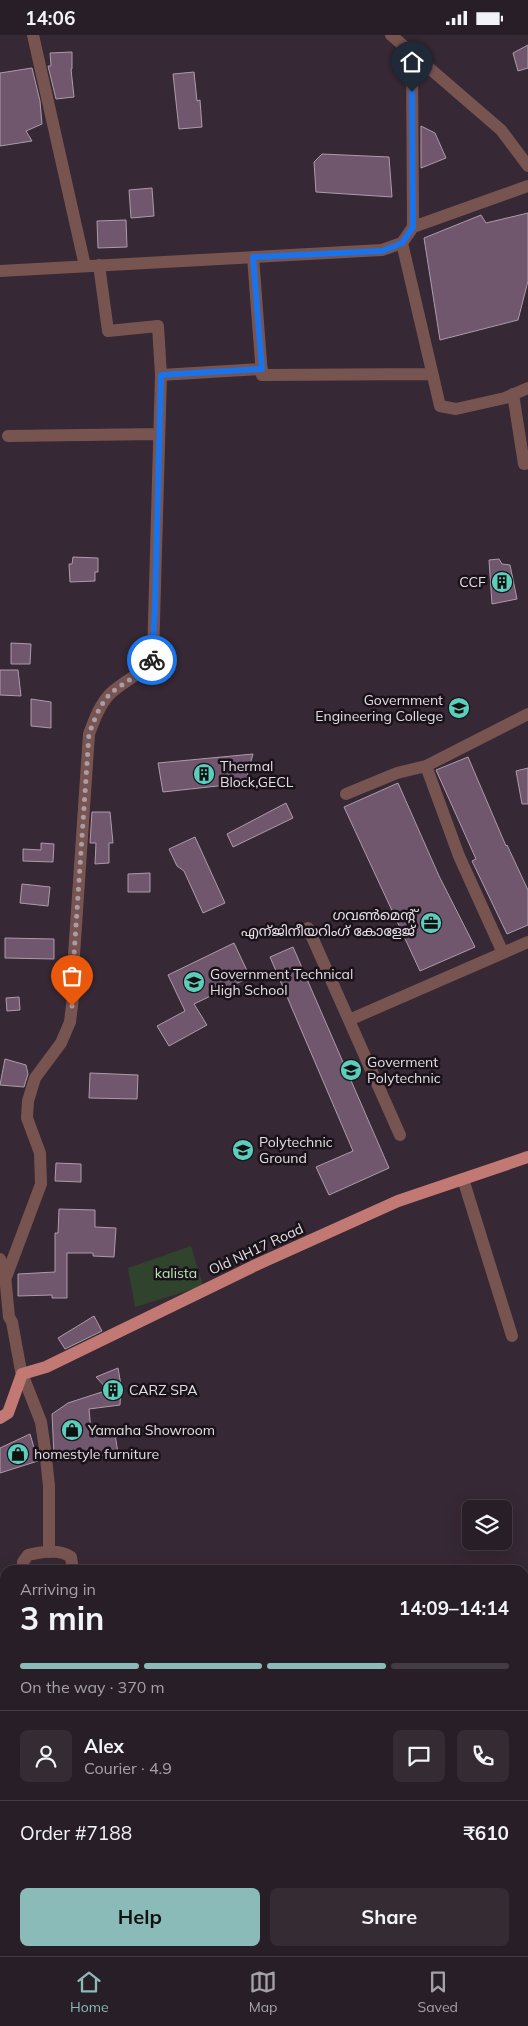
<!DOCTYPE html>
<meta charset="utf-8">
<style>
:root{--surface:#281e27;--page:#342b33;--text:#f1f3f6;--muted:#a5a2a7;--line:#443c44;--accent:#8bbbb9}
body{margin:0;font-family:Mulish,"Noto Sans Malayalam",sans-serif;background:var(--page);color:var(--text);height:100vh;display:flex;flex-direction:column;font-size:19px;white-space:nowrap}
*{box-sizing:border-box;margin:0}
p{font-size:16px;color:var(--muted)}
.icon{flex:none;width:28px;height:28px;fill:none;stroke:currentColor;stroke-width:2;stroke-linecap:round;stroke-linejoin:round}
.map{position:relative;flex:1;overflow:hidden}
.panel{position:absolute;left:0px;top:1530px;width:529px;height:391px;display:flex;flex-direction:column;background:var(--surface);border-radius:15px 15px 0 0;box-shadow:0 5px 20px #0002,0 0 0 1px var(--line)}
.panel>*{flex:none}
.fabs{position:absolute;left:462px;top:1465px;display:grid;gap:10px}
.fabs a{display:grid;place-items:center;width:50px;height:50px;border-radius:8px;background:var(--surface);box-shadow:0 5px 20px #0002,0 0 0 1px var(--line);font-size:25px}
.pin{position:absolute;display:grid;place-items:center;width:42px;height:42px;color:#fff;margin:-51px -21px;border-radius:50% 50% 50% 0;rotate:-45deg;box-shadow:0 0 5px #0007}
.pin .icon{rotate:45deg}
.courier{position:absolute;display:grid;place-items:center;width:50px;height:50px;margin:-25px;border:4px solid #1a73e8;border-radius:50%;background:#fff;color:#222;box-shadow:0 1px 6px #0007}
.head em{font-style:normal;font-weight:700}
.head div{display:flex;flex-direction:column-reverse}
.head{display:flex;align-items:center;justify-content:space-between;height:85px;padding:0 20px}
h1{font-size:32px;font-weight:700;line-height:38px}
.bar{display:grid;grid-template-columns:repeat(4,1fr);gap:8px 5px;align-content:center;height:60px;padding:0 20px}
.bar i{height:6px;border-radius:4px;background:var(--line)}
.bar .active{background:var(--accent)}
.bar p{grid-column:span 4}
.line{display:flex;align-items:center;gap:12px;padding:0 20px;border-top:1px solid var(--line)}
.line div{flex:1}
.round{display:grid;place-items:center;flex:none;width:52px;height:52px;border-radius:8px;background:var(--page)}
.primary-button{display:flex;gap:10px;margin-top:auto;padding:10px 20px}
.primary-button a{flex:1;height:58px;border-radius:8px;background:var(--accent);color:#111;font-size:20px;font-weight:700;line-height:58px;text-align:center}
.primary-button a+a{background:var(--page);color:var(--text)}
.status{display:flex;justify-content:space-between;align-items:center;height:35px;padding:0 25px;background:var(--surface);direction:ltr}
.status svg{height:14px;fill:currentColor}
.tabs{display:flex;justify-content:space-around;align-items:center;height:70px;border-top:1px solid var(--line);background:var(--surface);font-size:14px;color:var(--muted)}
.tabs a{display:grid;justify-items:center;gap:2px}
.tabs .active{color:var(--accent)}
.map>svg:first-child{display:block}
</style>
<div class="status"><b>14:06</b><svg viewBox="0 0 49 12"><path d="M0 12V9h3v3zM5 12V6h3v6zM10 12V3h3v9zM15 12V0h3v12zM26 1h20v11H26zM47 4h2v5h-2z"/></svg></div>
<div class="map">
<svg width="528" height="1921" viewBox="0 0 528 1921">
<rect width="100%" height="100%" fill="#362834"/>
<path fill="#30442d" d="M191,1211L203,1251L135,1272L128,1233Z"/>
<path fill="#71576e" stroke="#ad9bab" d="M528,10V33L518,36L513,18Z
M72,17V34H71L74,62L56,64L48,31H51L50,18Z
M32,33L40,66L42,89L26,96L32,106L0,111V38Z
M194,37L197,66L200,65L202,92L179,94L173,39Z
M421,91L435,98L446,123L421,133Z
M322,119L389,122L392,162L316,157L314,127Z
M152,153L154,181L131,183L129,155Z
M528,178V246L518,285L440,305L424,203L481,180L486,188Z
M126,185L127,212L98,213L97,186Z
M73,522L98,523V537H95V546L70,547L69,529H72Z
M499,524L502,529L510,530L517,564L492,569L489,525Z
M11,608L31,609L30,629H11Z
M0,635H18L21,661L0,660Z
M31,664L51,667V693L31,691Z
M253,719L245,748L163,757L158,728Z
M468,722L506,811L507,810L528,855V890L507,899L472,826L476,824L436,735Z
M528,733V769H522L516,736Z
M398,748L439,841L475,912L420,936L344,772Z
M286,768L293,783L233,812L227,799Z
M92,777H110L113,808H109V828L95,829L96,808H90Z
M195,802L225,868L203,878L184,836L177,831L169,814Z
M41,808L54,809L53,827L23,826V814L41,815Z
M150,838V857H128V839Z
M22,849L50,852L48,871L20,868Z
M5,903L54,904V924L5,923Z
M234,908L250,942L194,969L207,990L169,1011L157,991L185,976L168,940Z
M293,912L389,1133L329,1160L316,1132L353,1116L270,922Z
M19,962L20,975L7,976L6,963Z
M5,1024L26,1030L28,1039L24,1052L0,1050Z
M90,1038L138,1040L137,1064L89,1063Z
M56,1128L81,1129V1147L55,1146Z
M59,1174L95,1175V1192L116,1193L114,1222L93,1221V1218H67V1263H52V1260L18,1261V1239L55,1237V1198H58Z
M94,1281L102,1296L65,1314L58,1303Z
M118,1333L121,1350L120,1370L89,1374L91,1396L114,1393L118,1418L57,1426L54,1421L52,1379L68,1368L108,1355L96,1342Z
M30,1399L38,1426L0,1438V1413Z"/>
<g fill="none" stroke-linecap="round" stroke-linejoin="round">
<path stroke="#785451" stroke-width="12" d="M33,0L85,231
M391,0L501,95L528,131
M413,192L528,151
M402,208L440,371L456,374L505,363L528,353
M253,222L262,340L432,339
M99,230L108,296L158,291L161,340L262,334
M0,236L382,215L402,208L413,192L412,18
M513,359L524,429L528,428
M8,401L159,399
M426,731L459,821L503,918
M346,759L397,738L426,731L528,679
M308,893L400,1100
M349,985L528,907
M463,1144L512,1301
M0,1224L5,1240L9,1282L12,1287L21,1336L41,1387L45,1414L49,1451V1517
M5,1245L41,1149L40,1118L27,1083L28,1066L35,1043L61,1008L70,987L74,954V920L89,699C94,686 99,671 109,660C123,645 142,641 153,622L161,340
M23,1535V1527L28,1520C41,1517 58,1513 71,1522L73,1535"/>
<path stroke="#c27973" stroke-width="12" d="M0,1383L8,1378L22,1339L46,1332L258,1229L398,1166L528,1122"/>
<path stroke="#968a94" stroke-width="4" stroke-dasharray="9 9" stroke-linecap="butt" d="M524,1791L528,1789
M524,1803L528,1801
M193,1921L206,1916
M227,1921L239,1916"/>
</g>
<g fill="none" stroke-linecap="round" stroke-linejoin="round">
<path stroke="#a89da6" stroke-width="5" stroke-dasharray="0 9" d="M72,971L74,920L89,699C94,686 99,671 109,660C122,647 142,641 152,625"/>
<path stroke="#1a73e8" stroke-width="6" d="M152,625L155,573L161,340L262,334L253,222L382,216L402,208L413,192L412,57"/>
</g>
<defs>
<g id="building-disc" transform="scale(1.125)"><circle r="9.5" fill="#5bcebc" stroke="#191319"/><path d="M-4-6H4V6H1V3H-1V6H-4ZM-2.5-4.3h1.7v1.8h-1.7ZM.8-4.3h1.7v1.8H.8ZM-2.5-1h1.7V.8h-1.7ZM.8-1h1.7V.8H.8Z" fill="#111"/></g>
<g id="university-disc" transform="scale(1.125)"><circle r="9.5" fill="#5bcebc" stroke="#191319"/><path d="M0-5L7-2L0 1L-7-2ZM-4 1L0 2.5L4 1V4Q0 6-4 4Z" fill="#111"/></g>
<g id="office-disc" transform="scale(1.125)"><circle r="9.5" fill="#5bcebc" stroke="#191319"/><path d="M-6-3h4V-5.5h4V-3h4V5H-6ZM-1-4.5V-3h2v-1.5ZM-6 0V1H6V0Z" fill="#111"/></g>
<g id="school-disc" transform="scale(1.125)"><circle r="9.5" fill="#5bcebc" stroke="#191319"/><path d="M0-5L7-2L0 1L-7-2ZM-4 1L0 2.5L4 1V4Q0 6-4 4Z" fill="#111"/></g>
<g id="shop-disc" transform="scale(1.125)"><circle r="9.5" fill="#5bcebc" stroke="#191319"/><path d="M-5-2.5h2.3a2.7 3.5 0 0 1 5.4 0H5L5.5 6h-11ZM-1.5-2.5h3a1.5 2.3 0 0 0-3 0Z" fill="#111"/></g>
</defs>
<g fill-rule="evenodd">
<use href="#building-disc" x="502" y="547"/>
<use href="#university-disc" x="459" y="673"/>
<use href="#building-disc" x="204" y="739"/>
<use href="#office-disc" x="431" y="888"/>
<use href="#school-disc" x="194" y="947"/>
<use href="#university-disc" x="351" y="1035"/>
<use href="#university-disc" x="243" y="1115"/>
<use href="#building-disc" x="113" y="1355"/>
<use href="#shop-disc" x="72" y="1395"/>
<use href="#shop-disc" x="18" y="1419"/>
</g>
<g text-anchor="middle" dominant-baseline="central" stroke-width="5" stroke-linejoin="round" paint-order="stroke">
<g font-size="14" fill="#e5dce4" stroke="#191319" text-anchor="start">
<text x="486" y="547" text-anchor="end">CCF</text>
<text x="443" y="665" text-anchor="end">Government<tspan x="443" dy="16">Engineering College</tspan></text>
<text x="220" y="731">Thermal<tspan x="220" dy="16">Block,GECL</tspan></text>
<text x="415" y="880" text-anchor="end">ഗവൺമെന്റ്<tspan x="415" dy="16">എന്ജിനീയറിംഗ് കോളേജ്</tspan></text>
<text x="210" y="939">Government Technical<tspan x="210" dy="16">High School</tspan></text>
<text x="367" y="1027">Goverment<tspan x="367" dy="16">Polytechnic</tspan></text>
<text x="259" y="1107">Polytechnic<tspan x="259" dy="16">Ground</tspan></text>
<text x="129" y="1355">CARZ SPA</text>
<text x="88" y="1395">Yamaha Showroom</text>
<text x="34" y="1419">homestyle furniture</text>
</g>
<g font-size="14" fill="#e5dce4" stroke="#191319">
<text transform="translate(256 1214) rotate(-25)">Old NH17 Road</text>
</g>
<g font-size="14" fill="#bae4b3" stroke="#191319">
<text x="176" y="1238">kalista</text>
</g>
</g>
</svg>
<div class="fabs">
<a><svg class="icon" aria-label="layers" viewBox="0 0 24 24"><path d="M12 4l9 5-9 5-9-5zM3 14l9 5 9-5"/></svg></a>
</div>
<div class="pin" style="left:72px;top:971px;background:#ea580c"><svg class="icon" aria-label="bag" viewBox="0 0 24 24"><path d="M5 8h14l-1 12H6zM9 8a3 3 0 0 1 6 0"/></svg></div>
<div class="pin" style="left:412px;top:57px;background:#1f2937"><svg class="icon" aria-label="home" viewBox="0 0 24 24"><path d="M3 11l9-7 9 7M6 9v11h12V9"/></svg></div>
<div class="courier" style="left:152px;top:625px"><svg class="icon" aria-label="bike" viewBox="0 0 24 24"><circle cx="6" cy="16" r="4"/><circle cx="18" cy="16" r="4"/><path d="M6 16l4-8h5l3 8M10 8l3 8H6M13 5h3"/></svg></div>
<section class="panel">
<div class="head"><div><h1>3 min</h1><p>Arriving in</p></div><em>14:09–14:14</em></div>
<div class="bar"><i class="active"></i><i class="active"></i><i class="active"></i><i></i><p>On the way · 370 m</p></div>
<div class="line" style="height:90px"><a class="round"><svg class="icon" aria-label="person" viewBox="0 0 24 24"><circle cx="12" cy="8" r="4"/><path d="M4 21q1-7 8-7t8 7"/></svg></a><div><b>Alex</b><p>Courier · 4.9</p></div><a class="round"><svg class="icon" aria-label="chat" viewBox="0 0 24 24"><path d="M4 5h16v11H9l-5 4z"/></svg></a><a class="round"><svg class="icon" aria-label="phone" viewBox="0 0 24 24"><path d="M5 4h4l2 5-3 2q2 4 5 5l2-3 5 2v4C11 20 4 13 5 4z"/></svg></a></div>
<div class="line" style="height:65px"><div>Order #7188</div><b>₹610</b></div>
<div class="primary-button"><a>Help</a><a>Share</a></div>
</section>
</div>
<nav class="tabs">
<a class="active"><svg class="icon" aria-label="home" viewBox="0 0 24 24"><path d="M3 11l9-7 9 7M6 9v11h12V9"/></svg>Home</a>
<a><svg class="icon" aria-label="map" viewBox="0 0 24 24"><path d="M3 6l6-2 6 2 6-2v14l-6 2-6-2-6 2zM9 4v14M15 6v14"/></svg>Map</a>
<a><svg class="icon" aria-label="saved" viewBox="0 0 24 24"><path d="M7 4h10v16l-5-4-5 4z"/></svg>Saved</a>
</nav>
